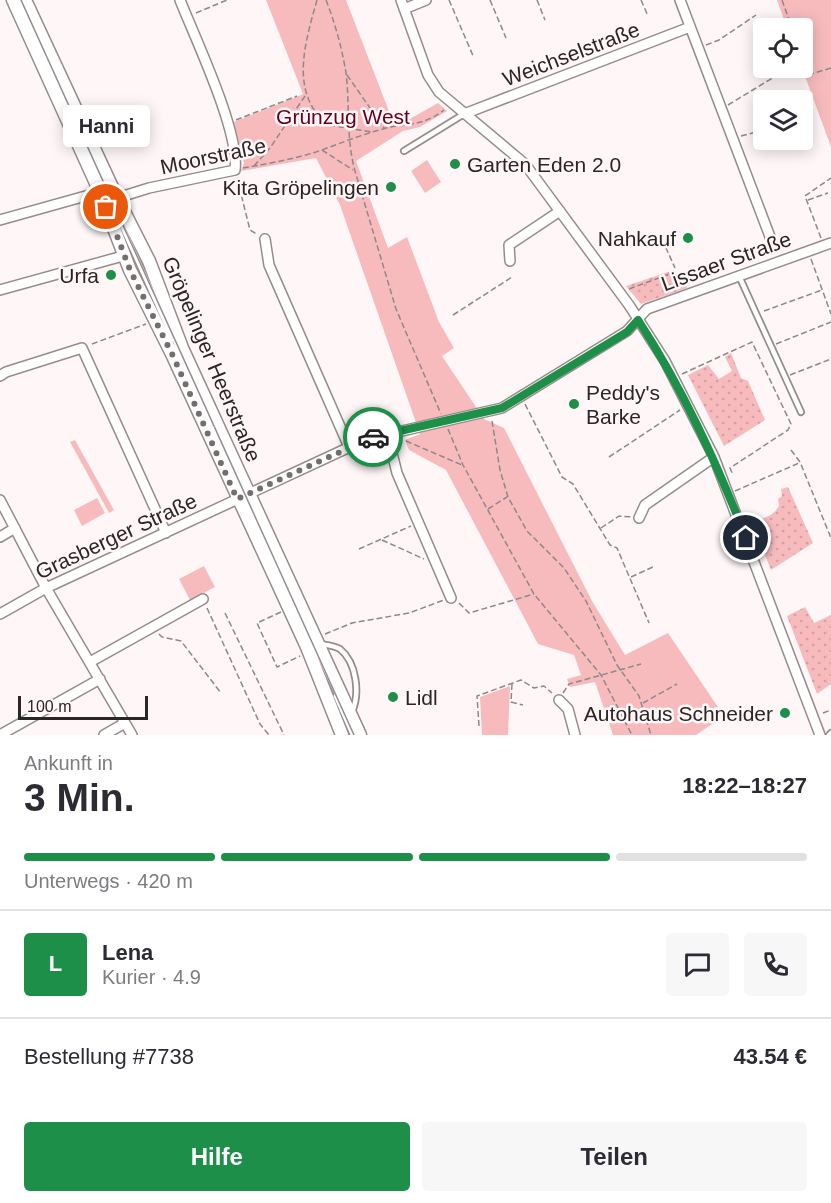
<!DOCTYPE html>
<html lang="de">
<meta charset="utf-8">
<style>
:root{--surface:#fff;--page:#f7f7f7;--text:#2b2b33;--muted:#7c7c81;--line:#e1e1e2;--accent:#1d8f49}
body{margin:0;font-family:Arial,sans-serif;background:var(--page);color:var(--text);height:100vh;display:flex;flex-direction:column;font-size:22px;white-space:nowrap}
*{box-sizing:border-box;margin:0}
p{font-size:20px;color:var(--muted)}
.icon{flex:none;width:33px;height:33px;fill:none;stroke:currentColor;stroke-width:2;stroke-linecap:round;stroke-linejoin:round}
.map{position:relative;height:735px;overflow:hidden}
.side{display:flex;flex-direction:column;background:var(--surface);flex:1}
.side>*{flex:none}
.fabs{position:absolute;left:753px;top:18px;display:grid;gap:12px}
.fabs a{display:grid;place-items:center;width:60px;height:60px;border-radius:6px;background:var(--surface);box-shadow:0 3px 15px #0003;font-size:30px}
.scale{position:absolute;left:18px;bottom:15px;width:130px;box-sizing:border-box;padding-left:6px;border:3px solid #2a2526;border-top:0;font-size:16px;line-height:21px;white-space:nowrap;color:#2a2526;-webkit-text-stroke:4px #fff7f7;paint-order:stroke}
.pin{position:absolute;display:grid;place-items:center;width:51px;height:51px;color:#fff;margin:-26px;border:3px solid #fff;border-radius:50%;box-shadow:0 2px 6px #0007}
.courier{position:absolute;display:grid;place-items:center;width:60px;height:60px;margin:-30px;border:4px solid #1d8f49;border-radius:50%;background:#fff;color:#222;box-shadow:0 2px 8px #0007}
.bubble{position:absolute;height:42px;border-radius:6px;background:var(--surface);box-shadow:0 3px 15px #0003;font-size:20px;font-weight:700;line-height:42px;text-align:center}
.head em{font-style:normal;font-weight:700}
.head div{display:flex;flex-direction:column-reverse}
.head{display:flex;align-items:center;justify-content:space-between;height:102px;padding:0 24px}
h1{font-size:39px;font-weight:700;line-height:45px}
.bar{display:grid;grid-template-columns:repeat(4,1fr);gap:9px 6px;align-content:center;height:72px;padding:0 24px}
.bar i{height:8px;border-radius:4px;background:var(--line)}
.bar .on{background:var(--accent)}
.bar p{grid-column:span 4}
.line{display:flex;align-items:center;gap:15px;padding:0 24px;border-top:2px solid var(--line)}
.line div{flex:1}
.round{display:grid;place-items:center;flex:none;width:63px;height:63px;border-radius:6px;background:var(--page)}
.primary-button{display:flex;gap:12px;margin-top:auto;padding:12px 24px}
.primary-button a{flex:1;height:69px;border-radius:6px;background:var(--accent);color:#fff;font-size:24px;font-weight:700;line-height:69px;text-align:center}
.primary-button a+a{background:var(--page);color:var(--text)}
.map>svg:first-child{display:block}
</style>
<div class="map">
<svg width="831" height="735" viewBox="0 0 831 735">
<defs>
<pattern id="grass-dots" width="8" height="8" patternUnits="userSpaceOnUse" patternTransform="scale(1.5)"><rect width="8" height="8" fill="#f7bbbe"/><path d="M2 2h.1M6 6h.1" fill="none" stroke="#d4a1a3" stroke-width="1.8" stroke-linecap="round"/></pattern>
</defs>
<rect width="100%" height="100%" fill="#fff7f7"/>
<path fill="url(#grass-dots)" d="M671,271L678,277L682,276L687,288L641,304L626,286Z
M731,353L741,378L748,381L765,420L724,446L688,375L708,365L719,379L732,371L725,357Z
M788,487L813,543L771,570L751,520C764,519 772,517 779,506L778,499L782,496L781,489Z
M805,607L814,623L831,615V684L817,694L787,616Z"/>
<path fill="#f7bbbe" d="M266,0H346L392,119L406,121L438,103L447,111L420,127L403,131L356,161L388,248L407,237L439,322L454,348L442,356L484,419L504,428L592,601L625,655L668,633L724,716L696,735H613L595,682L570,687L567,679L581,675L574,655L538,644L446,470L409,450L405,440L420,434L340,205L316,158L241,171L244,163L234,122L303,94Z
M777,0H831V147L802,68V28H787Z
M427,160L441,182L425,193L411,171Z
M75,440L114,510L109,513L70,442Z
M97,498L105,513L82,526L74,510Z
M204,566L215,587L190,600L179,579Z
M510,686L508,735H482L480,697Z"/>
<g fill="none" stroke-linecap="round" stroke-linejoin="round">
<g stroke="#978c8c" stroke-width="8">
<path id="lane" d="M73,117L173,339
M404,151L464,114
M739,276L801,412
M321,644C327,645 335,646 340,649C357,663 360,694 352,712
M336,696L353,735
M829,735L831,733"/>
</g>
<g stroke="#978c8c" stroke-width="12">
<path id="street" d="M401,0L428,75L439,92L525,164L629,305L665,361L714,457L820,735
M680,0L772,242
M404,9L426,0
M464,114L690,27
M117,198L149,188L235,170C240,132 195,38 180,0
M0,220L100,192
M265,239L269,265L349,447
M510,261L509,245L560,211
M0,290L123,256
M0,376L6,372L82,348L166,533
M387,433L397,473L451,598
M0,500L46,588L132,735
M639,518L645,505L714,457
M0,537L15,528
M0,614L46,588L367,439L502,408L627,331L647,309L831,243
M90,662L203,599
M559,700L568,709L575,735
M0,735L100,679
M104,735L125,723"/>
</g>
<g stroke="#978c8c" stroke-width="15">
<path id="secondary" d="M13,0L100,192L130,270L173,356L307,647L342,735
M25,0L117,198L149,261L182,348L360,735"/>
</g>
<path stroke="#8e8888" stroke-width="1.5" stroke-dasharray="6 3" stroke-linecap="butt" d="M317,0C306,40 288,93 328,125L372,132
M326,0C335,23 342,48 346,73C350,106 346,139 355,171L396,309L441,414
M449,0L474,58
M490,0L506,38
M537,0L545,20
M641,0L648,16
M782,0L792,28
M196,13L227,0
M706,45L719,40L756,15
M802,55L811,74L831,68
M347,75L384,128
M728,105L789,68
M236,120L297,96
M741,136L764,130
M322,150L353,170
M254,166L270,148L307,93
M243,168C267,164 293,159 316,152C339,144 360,135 383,129C407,122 420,128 444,110
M237,178L250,230L258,235
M808,200L828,193
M821,238L805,196L831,178
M662,239L675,268
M811,259L831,314
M629,289L675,272L682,286
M764,311L822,290
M453,315L512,277
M92,344L146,324
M776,344L831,322
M682,374L752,342L791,424L788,430L730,468L733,475
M790,375L831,359
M525,404L562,477L573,484L610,545L617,548L649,623
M492,421L500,470L508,497L527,531L564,568L586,601L617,665L639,696L651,735
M448,429L463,465L534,594L601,675L632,735
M406,441L462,465
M791,450L800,462L831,538
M609,457L680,410
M735,491L799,463
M488,509L507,497
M601,528L619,516L632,517
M382,540L424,559
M359,549L411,526
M631,577L655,566
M459,603L469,613L534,594
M207,608L260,724L269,735
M281,612L257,623L277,667L300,656
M225,613L284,735
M159,634L162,637L181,641L221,693
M325,634L352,623L409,613L444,600
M512,684L511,702L523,705
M563,693L569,684L641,664
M643,703L677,684
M823,713L831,710
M479,726L477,696L521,680L534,688L544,686L552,693"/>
<use href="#lane" stroke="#fff" stroke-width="4.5"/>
<use href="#street" stroke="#fff" stroke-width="9"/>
<use href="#secondary" stroke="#fff" stroke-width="12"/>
<path stroke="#938d8d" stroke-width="1.5" d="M21,0L354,735"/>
</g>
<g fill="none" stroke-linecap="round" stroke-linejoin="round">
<path stroke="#756e6f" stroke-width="6" stroke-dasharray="0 10.8" d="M106,207L130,270L173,356L237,499L373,437"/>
<path stroke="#1d8f49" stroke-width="8" d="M373,437L502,408L627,332L638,320C683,389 716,461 746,538"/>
</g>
<g fill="#1d8f49" stroke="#fff7f7" stroke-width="2">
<circle cx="455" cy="164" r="6"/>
<circle cx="391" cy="187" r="6"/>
<circle cx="688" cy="238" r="6"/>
<circle cx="111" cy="275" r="6"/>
<circle cx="574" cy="404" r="6"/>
<circle cx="393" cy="697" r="6"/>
<circle cx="785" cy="713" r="6"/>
</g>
<g text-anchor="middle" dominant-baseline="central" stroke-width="5" stroke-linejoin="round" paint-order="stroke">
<g font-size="21" fill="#2a2526" stroke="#fff7f7">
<text transform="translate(571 54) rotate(-21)">Weichselstraße</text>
<text transform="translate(213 156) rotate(-12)">Moorstraße</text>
<text transform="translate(726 261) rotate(-20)">Lissaer Straße</text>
<text transform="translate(212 359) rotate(67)">Gröpelinger Heerstraße</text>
<text transform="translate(116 536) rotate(-25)">Grasberger Straße</text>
</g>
<g font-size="21" fill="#63001d" stroke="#fff7f7">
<text x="343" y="116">Grünzug West</text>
</g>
<g font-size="21" fill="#2a2526" stroke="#fff7f7" text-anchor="end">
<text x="467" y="164" text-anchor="start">Garten Eden 2.0</text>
<text x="379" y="187">Kita Gröpelingen</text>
<text x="676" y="238">Nahkauf</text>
<text x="99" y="275">Urfa</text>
<text x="586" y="392" text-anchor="start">Peddy's<tspan x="586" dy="24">Barke</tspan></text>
<text x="405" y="697" text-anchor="start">Lidl</text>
<text x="773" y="713">Autohaus Schneider</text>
</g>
</g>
</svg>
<div class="fabs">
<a><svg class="icon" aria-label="locate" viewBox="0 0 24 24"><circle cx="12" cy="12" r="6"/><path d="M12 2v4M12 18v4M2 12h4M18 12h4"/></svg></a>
<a><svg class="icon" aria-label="layers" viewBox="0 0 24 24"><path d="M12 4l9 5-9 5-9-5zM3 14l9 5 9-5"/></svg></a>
</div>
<div class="scale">100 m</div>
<div class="pin" style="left:106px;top:207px;background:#ea580c"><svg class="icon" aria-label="bag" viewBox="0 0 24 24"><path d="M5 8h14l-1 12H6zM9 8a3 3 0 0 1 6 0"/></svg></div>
<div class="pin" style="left:746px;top:538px;background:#1f2937"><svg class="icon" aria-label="home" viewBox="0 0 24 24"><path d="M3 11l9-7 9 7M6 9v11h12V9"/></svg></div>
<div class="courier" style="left:373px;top:437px"><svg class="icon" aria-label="car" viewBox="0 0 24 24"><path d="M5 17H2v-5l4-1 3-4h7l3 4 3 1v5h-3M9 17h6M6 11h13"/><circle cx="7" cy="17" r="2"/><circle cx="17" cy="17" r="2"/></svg></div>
<div class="bubble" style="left:63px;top:105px;width:87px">Hanni</div>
</div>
<section class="side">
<div class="head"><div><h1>3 Min.</h1><p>Ankunft in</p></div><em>18:22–18:27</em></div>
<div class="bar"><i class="on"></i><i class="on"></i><i class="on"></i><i></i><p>Unterwegs · 420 m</p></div>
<div class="line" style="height:108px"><b class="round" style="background:var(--accent);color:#fff">L</b><div><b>Lena</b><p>Kurier · 4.9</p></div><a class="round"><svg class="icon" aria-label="chat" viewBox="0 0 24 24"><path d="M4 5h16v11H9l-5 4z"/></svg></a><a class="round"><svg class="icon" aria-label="phone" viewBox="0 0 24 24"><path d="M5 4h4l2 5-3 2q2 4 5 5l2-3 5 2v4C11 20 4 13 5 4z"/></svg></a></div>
<div class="line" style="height:78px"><div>Bestellung #7738</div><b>43.54 €</b></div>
<div class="primary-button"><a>Hilfe</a><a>Teilen</a></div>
</section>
